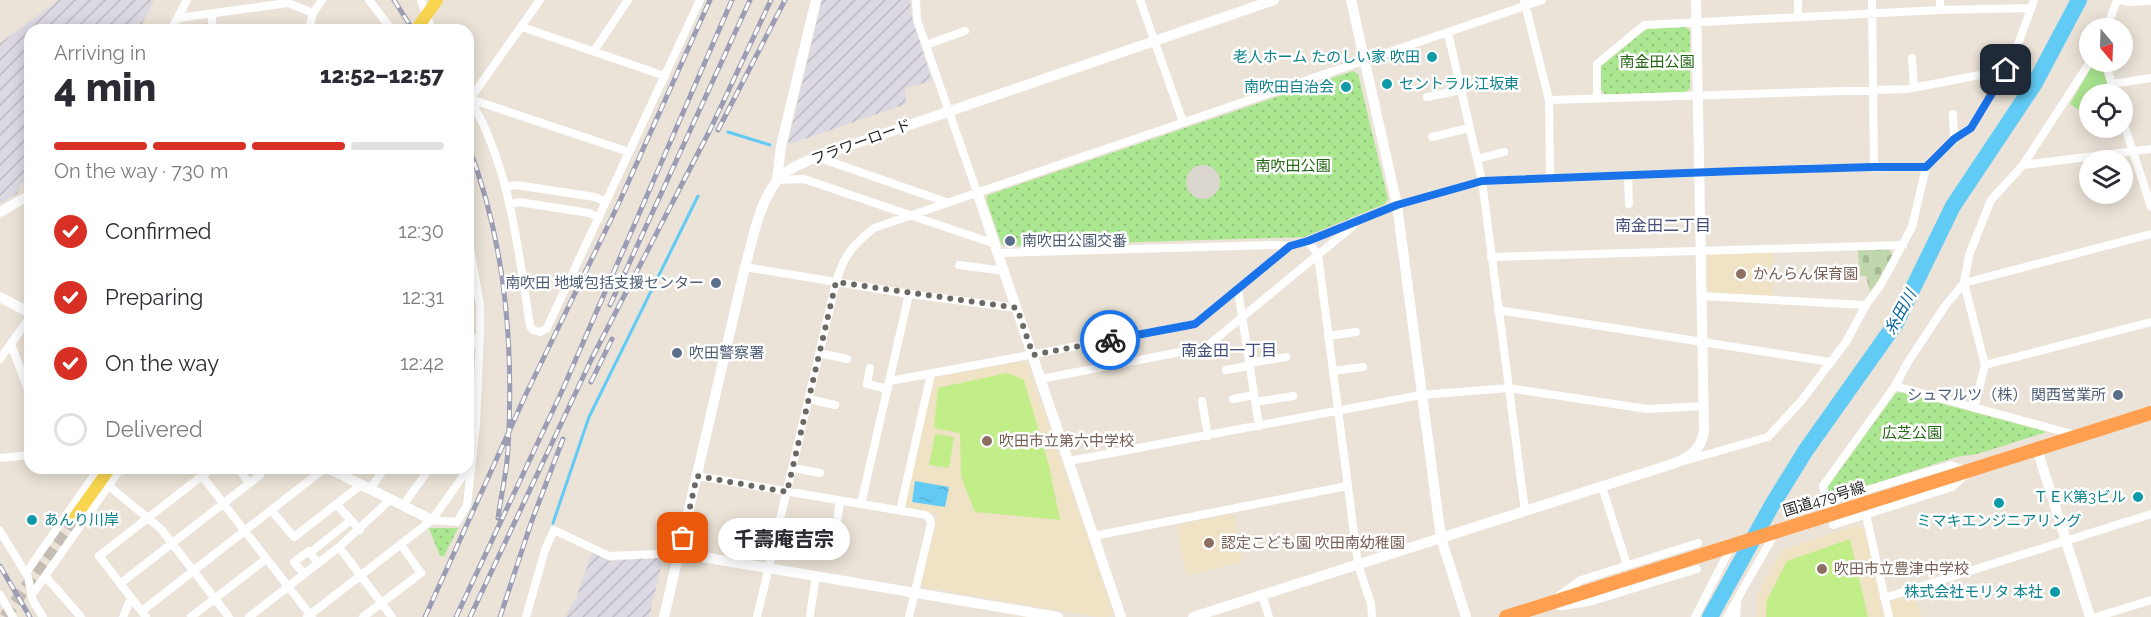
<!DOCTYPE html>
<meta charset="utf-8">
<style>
:root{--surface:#fff;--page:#f7f7f7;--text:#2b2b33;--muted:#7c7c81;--line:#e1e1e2;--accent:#d93025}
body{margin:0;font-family:Raleway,"Noto Sans JP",sans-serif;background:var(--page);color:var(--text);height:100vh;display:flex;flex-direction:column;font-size:22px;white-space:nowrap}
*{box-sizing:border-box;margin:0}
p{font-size:20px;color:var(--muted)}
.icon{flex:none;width:33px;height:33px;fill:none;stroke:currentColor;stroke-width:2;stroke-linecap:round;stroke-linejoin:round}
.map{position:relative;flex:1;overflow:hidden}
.panel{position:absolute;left:24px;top:24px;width:450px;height:450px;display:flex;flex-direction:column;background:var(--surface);border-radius:18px;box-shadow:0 3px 15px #0003}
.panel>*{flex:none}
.needle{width:39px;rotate:161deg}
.buttons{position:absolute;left:2079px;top:18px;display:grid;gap:12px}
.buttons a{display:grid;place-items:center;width:54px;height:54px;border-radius:50%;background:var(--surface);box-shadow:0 3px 15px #0003;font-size:30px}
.pin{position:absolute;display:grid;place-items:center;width:51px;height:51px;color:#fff;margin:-26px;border-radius:12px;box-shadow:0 3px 9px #0006}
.courier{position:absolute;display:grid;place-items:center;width:60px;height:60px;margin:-30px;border:4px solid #1a73e8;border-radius:50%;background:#fff;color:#222;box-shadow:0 2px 8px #0007}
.bubble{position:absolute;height:42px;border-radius:21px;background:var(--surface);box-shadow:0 3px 15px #0003;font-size:20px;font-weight:800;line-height:42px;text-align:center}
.overview em{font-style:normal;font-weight:800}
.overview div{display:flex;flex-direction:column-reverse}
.overview{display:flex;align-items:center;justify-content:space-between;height:102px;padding:0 30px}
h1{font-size:39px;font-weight:800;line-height:45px}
.bar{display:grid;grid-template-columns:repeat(4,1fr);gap:9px 6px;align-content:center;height:72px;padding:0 30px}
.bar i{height:8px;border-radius:4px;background:var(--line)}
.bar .on{background:var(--accent)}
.bar p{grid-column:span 4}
ol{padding:0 30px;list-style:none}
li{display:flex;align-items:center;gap:18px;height:66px}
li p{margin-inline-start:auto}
li .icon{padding:6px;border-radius:50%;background:var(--accent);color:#fff;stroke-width:4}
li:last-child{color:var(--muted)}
li i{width:33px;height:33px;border:3px solid var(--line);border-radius:50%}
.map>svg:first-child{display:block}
</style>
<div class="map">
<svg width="2151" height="617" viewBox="0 0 2151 617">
<defs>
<pattern id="industrial-furrows" width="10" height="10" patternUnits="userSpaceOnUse" patternTransform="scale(1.5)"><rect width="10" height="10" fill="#dcd9e3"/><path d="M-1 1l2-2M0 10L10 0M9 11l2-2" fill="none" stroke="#bdbac3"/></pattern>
<pattern id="cemetery-stones" width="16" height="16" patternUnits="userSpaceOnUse" patternTransform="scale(1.5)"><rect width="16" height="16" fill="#c0d6ad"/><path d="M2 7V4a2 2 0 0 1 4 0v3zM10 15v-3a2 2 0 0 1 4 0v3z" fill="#a5b895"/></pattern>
<pattern id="park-dots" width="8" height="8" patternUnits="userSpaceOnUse" patternTransform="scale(1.5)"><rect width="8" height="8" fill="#abe690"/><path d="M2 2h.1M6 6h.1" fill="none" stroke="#93c57c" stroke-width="1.8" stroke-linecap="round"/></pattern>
<pattern id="water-ripples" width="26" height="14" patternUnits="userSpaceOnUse" patternTransform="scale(1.5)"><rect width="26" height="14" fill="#62cbf5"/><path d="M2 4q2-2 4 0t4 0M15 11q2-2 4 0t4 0" fill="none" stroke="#55aed2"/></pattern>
</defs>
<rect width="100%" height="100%" fill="#ebe3d7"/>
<path fill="url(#industrial-furrows)" d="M59,0H154L139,30H30V180L21,183L18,193L0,204V43Z
M822,0H910L911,12L932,81L905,88L906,104L790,144L788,142Z
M592,552L609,561L659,558L662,563L649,617H565L576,598Z"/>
<path fill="#efe2c5" d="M1774,252V296L1711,294L1707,289V259L1712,254Z
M1023,361L1027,364L1113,612L1108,617H1097L924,587L921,583L937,514L906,507L904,503L934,380L937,377Z
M1233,514L1242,562L1186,576L1177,525Z
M1857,525L1865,529L1884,617H1757L1758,609L1757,595L1782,550Z
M1914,594L1922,617H1891L1889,605L1892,601Z"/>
<path fill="#abe690" d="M2094,62H2100L2111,94H2090L2089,116L2070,104Z"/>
<path fill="url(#cemetery-stones)" d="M1888,247L1893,255L1879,280L1870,291L1866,276H1859L1858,249Z"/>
<path fill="url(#park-dots)" d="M1686,27L1690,31V88L1686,92L1606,95L1601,90V66L1647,29Z
M1353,71L1358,74L1388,199L1385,204L1304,237L1004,246L1001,243L986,199L988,195Z
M1899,392L2047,432L1977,454L1956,457L1833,497L1827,488L1895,394Z
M429,528H458L444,556H440Z"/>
<path fill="#c2ee8a" d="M1007,373L1024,380L1049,466L1060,520L975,512L961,477L960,433L934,428L938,388Z
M935,434L954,437L949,468L929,465Z
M1850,539L1868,617H1766L1767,600L1787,561Z"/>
<path fill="#dbd6ce" d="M1186 182a17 17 0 1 1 34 0a17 17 0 1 1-34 0Z"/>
<path fill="url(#water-ripples)" d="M915,481L949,487L945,507L912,502Z"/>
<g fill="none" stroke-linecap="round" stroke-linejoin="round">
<path stroke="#62cbf5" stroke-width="3" d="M728,132L770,145
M553,523L589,417L698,196"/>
<path stroke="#62cbf5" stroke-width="16" d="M1710,617L1772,505L1806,450L1896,323L1953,206L2035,83L2079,0"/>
<path stroke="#c4bdb4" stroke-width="12" stroke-dasharray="12 6" stroke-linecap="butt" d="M5,617L75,517"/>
<path stroke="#fff" stroke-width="8" d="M369,0L392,30
M421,0L432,30
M916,0L917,20L977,192
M1140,0L1183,122
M1524,0L1549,100L1550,178
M1798,0V17
M1872,0L1874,167
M1940,0V10
M2121,0L2128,2L2151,1
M212,14V30
M178,18L288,3L313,13
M522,27L665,76
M2107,28L2117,0
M171,30L187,0
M309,30L313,13L322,0
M1448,33L1482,181L1525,511
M926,45L965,31
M594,51L628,0
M1912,58L1914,88
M2105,62L2115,94
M2112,84L2151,78
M468,96C510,164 518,249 530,326L533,330L540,332L547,328L700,0
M1427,97L1461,90
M470,99L629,152
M470,99L540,0
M1597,99V64L1644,25L1940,10L2031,8
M1549,100L1907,89L2006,70
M1953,114L1954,139
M2122,118L2151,207
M1432,137L1469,128
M817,157L946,202
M1477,159L1504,152
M2023,165L2151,149
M1628,175L1629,204
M777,180L804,179L995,244
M505,187L516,185L595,197L606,202
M509,205L519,202L589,213L599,218
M1308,241L1318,255L1358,564L1371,604L1372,617
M998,253L1272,245L1290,246L1308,241L1397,205L1482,181L1821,168L1926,167
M1491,257L1903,245
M959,265L1005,271
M745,267L909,294L1017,308
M1238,290L1259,426
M1702,296L1866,305
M1498,310L1830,362
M1328,336L1356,332
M11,344L30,395
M468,351L479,335
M819,353L847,359
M0,359L30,317
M1985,365L2151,322
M870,368L867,384L888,389
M1226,370L1243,367L1255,362L1286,357
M1333,371L1363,367
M1041,379L1206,347L1353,226
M890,381L1195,324L1290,246
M1895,386L2076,435
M809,399L835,405
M1233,399L1254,395
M1202,401L1208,436
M1255,402L1293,396
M1974,408L1985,365L1964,283L2151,234
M0,458L30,455
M1069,461L1421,395L1508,388L1647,409L1703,406
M1684,461L1768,437L1802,400L1846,342L1866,305L1880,286L1912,227L1926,167L1954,139L1971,127L2006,70L2020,39L2034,0
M238,468L249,483
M793,468L820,473
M202,476L312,617
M697,476L926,515L930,519L931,524L909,617
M109,486L161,529L229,617
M1602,487L1627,565
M370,489L385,468
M1826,502L1951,465L1969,472L1952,487L1833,525
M861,504L909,294
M337,505L360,530
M403,505L425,475L427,468
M1827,505L1823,486L1895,386L1908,362L1945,306L1964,283L1969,255L1991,200L2023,165L2090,62
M271,510L294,537L361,485
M900,511L931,374
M1866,515L1889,617
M432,520L457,522L467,505L476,424L480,334V306L468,237
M836,530L840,501
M0,531L28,577L33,601L43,617
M1094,536L1347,486
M339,547L392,617
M318,563L310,553L351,520
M26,573L99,468
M304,574L294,562L309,551L310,553
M45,576L81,617
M121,583L260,475
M0,595L13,617
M1262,595L1269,617
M31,596L121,468
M1558,596L1581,580L1698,543
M1884,598L2151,514
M1554,605L1562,606L1589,602L1697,569
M142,611L325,468
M810,615L816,575
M123,617L131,598
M146,617L99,556L212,468
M191,617L266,559
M249,617L339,547L391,499
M307,617L432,520L470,466
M363,617L421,573L401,545
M526,617L545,550L554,530L609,556L679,553
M757,617L836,282C844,255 853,245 874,228L1542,0
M1695,617L1731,547
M1727,617L1775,533
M1736,617L1737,603
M2096,617L2151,600"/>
<path stroke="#fff" stroke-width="10" d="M1351,0L1397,205L1441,538L1466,617
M777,180L781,146L816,0
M977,192L1121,617
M0,212L30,195
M0,297L30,313
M2037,449L2090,617
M328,468L432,520
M679,553L1058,617
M664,617L745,267C753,239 758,206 776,182C784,170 803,163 816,157L1274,0
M1193,617L1666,466C1685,460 1701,453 1704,431L1696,0"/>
<path stroke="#f9d54f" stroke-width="12" d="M416,30L437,0
M75,517L110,468"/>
<path stroke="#ff9f4f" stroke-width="14" d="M1506,617L2151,413"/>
<g stroke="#9a9db3" stroke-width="5">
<path id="rail" d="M394,0L413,30
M718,130L785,0
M468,145C505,240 514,348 508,449C507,472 501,495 498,518
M610,305L750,0
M591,382L612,339
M0,566L30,617
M425,617L526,394L618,205L710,0
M456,617L562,391L732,0
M470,617L592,358L710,130L771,0
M500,617L531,523L563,439"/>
</g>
<use href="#rail" stroke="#fff" stroke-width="3" stroke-dasharray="9" stroke-linecap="butt"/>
</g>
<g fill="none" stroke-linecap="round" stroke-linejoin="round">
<path stroke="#6c6965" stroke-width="6" stroke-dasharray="0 10.8" d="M683,538L697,476L787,492L836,282L1017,308L1033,355L1110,340"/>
<path stroke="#1a73e8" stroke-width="8" d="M1110,340L1195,324L1290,246L1308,241L1397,205L1482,181L1738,171L1874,167H1926L1954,139L1971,128L2006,70"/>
</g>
<g fill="#0f9aa8" stroke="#fff" stroke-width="2">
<circle cx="1432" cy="57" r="6"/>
<circle cx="1387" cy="84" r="6"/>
<circle cx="1346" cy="87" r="6"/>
<circle cx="2138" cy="497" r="6"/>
<circle cx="1999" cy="503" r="6"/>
<circle cx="32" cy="520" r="6"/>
<circle cx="2055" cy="592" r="6"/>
</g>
<g fill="#5c6f8a" stroke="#fff" stroke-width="2">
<circle cx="1010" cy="241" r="6"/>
<circle cx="716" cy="283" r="6"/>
<circle cx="677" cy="353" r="6"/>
<circle cx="2118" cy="395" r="6"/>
</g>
<g fill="#8d6e63" stroke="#fff" stroke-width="2">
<circle cx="1741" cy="274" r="6"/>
<circle cx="987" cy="441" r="6"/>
<circle cx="1209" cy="543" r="6"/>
<circle cx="1822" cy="569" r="6"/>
</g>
<g text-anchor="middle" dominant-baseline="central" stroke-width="5" stroke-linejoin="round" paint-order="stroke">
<g font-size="15" fill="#0d838f" stroke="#fff" text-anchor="end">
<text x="1420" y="57">老人ホーム たのしい家 吹田</text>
<text x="1399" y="84" text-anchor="start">セントラル江坂東</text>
<text x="1334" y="87">南吹田自治会</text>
<text x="2126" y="497">ＴＥK第3ビル</text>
<text x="44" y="520" text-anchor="start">あんり川岸</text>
<text x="1999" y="521" text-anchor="middle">ミマキエンジニアリング</text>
<text x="2043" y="592">株式会社モリタ 本社</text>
</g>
<g font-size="15" fill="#246715" stroke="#fff">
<text x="1657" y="62">南金田公園</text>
<text x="1293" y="166">南吹田公園</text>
<text x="1912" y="433">広芝公園</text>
</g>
<g font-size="15" fill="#272727" stroke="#fff">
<text transform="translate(861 142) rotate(-20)">フラワーロード</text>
<text transform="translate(1824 499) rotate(-17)">国道479号線</text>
</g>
<g font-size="15" fill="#4e5e75" stroke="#fff" text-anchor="start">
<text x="1022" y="241">南吹田公園交番</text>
<text x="704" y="283" text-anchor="end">南吹田 地域包括支援センター</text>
<text x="689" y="353">吹田警察署</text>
<text x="2106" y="395" text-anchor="end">シュマルツ（株） 関西営業所</text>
</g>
<g font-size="15" fill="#785e54" stroke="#fff" text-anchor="start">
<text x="1753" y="274">かんらん保育園</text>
<text x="999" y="441">吹田市立第六中学校</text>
<text x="1221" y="543">認定こども園 吹田南幼稚園</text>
<text x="1834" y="569">吹田市立豊津中学校</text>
</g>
<g font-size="16" fill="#464e7a" stroke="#fff">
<text x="1663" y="225">南金田二丁目</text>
<text x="1229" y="350">南金田一丁目</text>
</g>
<g font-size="16" font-style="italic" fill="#05659e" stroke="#fff">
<text transform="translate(1900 312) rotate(-61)">糸田川</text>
</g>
</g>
</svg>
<div class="buttons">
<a><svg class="needle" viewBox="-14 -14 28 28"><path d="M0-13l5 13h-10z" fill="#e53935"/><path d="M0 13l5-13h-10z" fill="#7c7c81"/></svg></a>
<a><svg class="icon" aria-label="locate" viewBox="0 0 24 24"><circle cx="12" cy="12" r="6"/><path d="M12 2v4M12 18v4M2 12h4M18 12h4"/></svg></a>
<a><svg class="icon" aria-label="layers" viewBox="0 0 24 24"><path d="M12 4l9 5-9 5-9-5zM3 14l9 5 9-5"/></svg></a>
</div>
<div class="pin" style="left:683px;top:538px;background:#ea580c"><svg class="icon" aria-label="bag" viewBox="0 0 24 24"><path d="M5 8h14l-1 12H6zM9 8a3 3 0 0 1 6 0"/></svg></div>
<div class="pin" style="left:2006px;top:70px;background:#1f2937"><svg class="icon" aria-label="home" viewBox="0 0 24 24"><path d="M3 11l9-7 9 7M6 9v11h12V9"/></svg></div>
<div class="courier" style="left:1110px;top:340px"><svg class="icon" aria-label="bike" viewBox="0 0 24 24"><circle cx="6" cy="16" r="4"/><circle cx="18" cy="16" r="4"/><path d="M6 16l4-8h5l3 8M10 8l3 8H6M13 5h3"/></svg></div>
<div class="bubble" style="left:718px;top:518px;width:132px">千壽庵吉宗</div>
<section class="panel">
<div class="overview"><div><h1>4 min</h1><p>Arriving in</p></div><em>12:52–12:57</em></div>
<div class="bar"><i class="on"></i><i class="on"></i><i class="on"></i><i></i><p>On the way · 730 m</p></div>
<ol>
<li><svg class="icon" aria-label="check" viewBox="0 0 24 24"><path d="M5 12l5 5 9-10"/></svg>Confirmed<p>12:30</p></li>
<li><svg class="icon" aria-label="check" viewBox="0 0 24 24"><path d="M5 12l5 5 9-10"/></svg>Preparing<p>12:31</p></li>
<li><svg class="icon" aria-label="check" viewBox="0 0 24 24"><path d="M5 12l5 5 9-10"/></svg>On the way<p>12:42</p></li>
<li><i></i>Delivered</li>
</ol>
</section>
</div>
